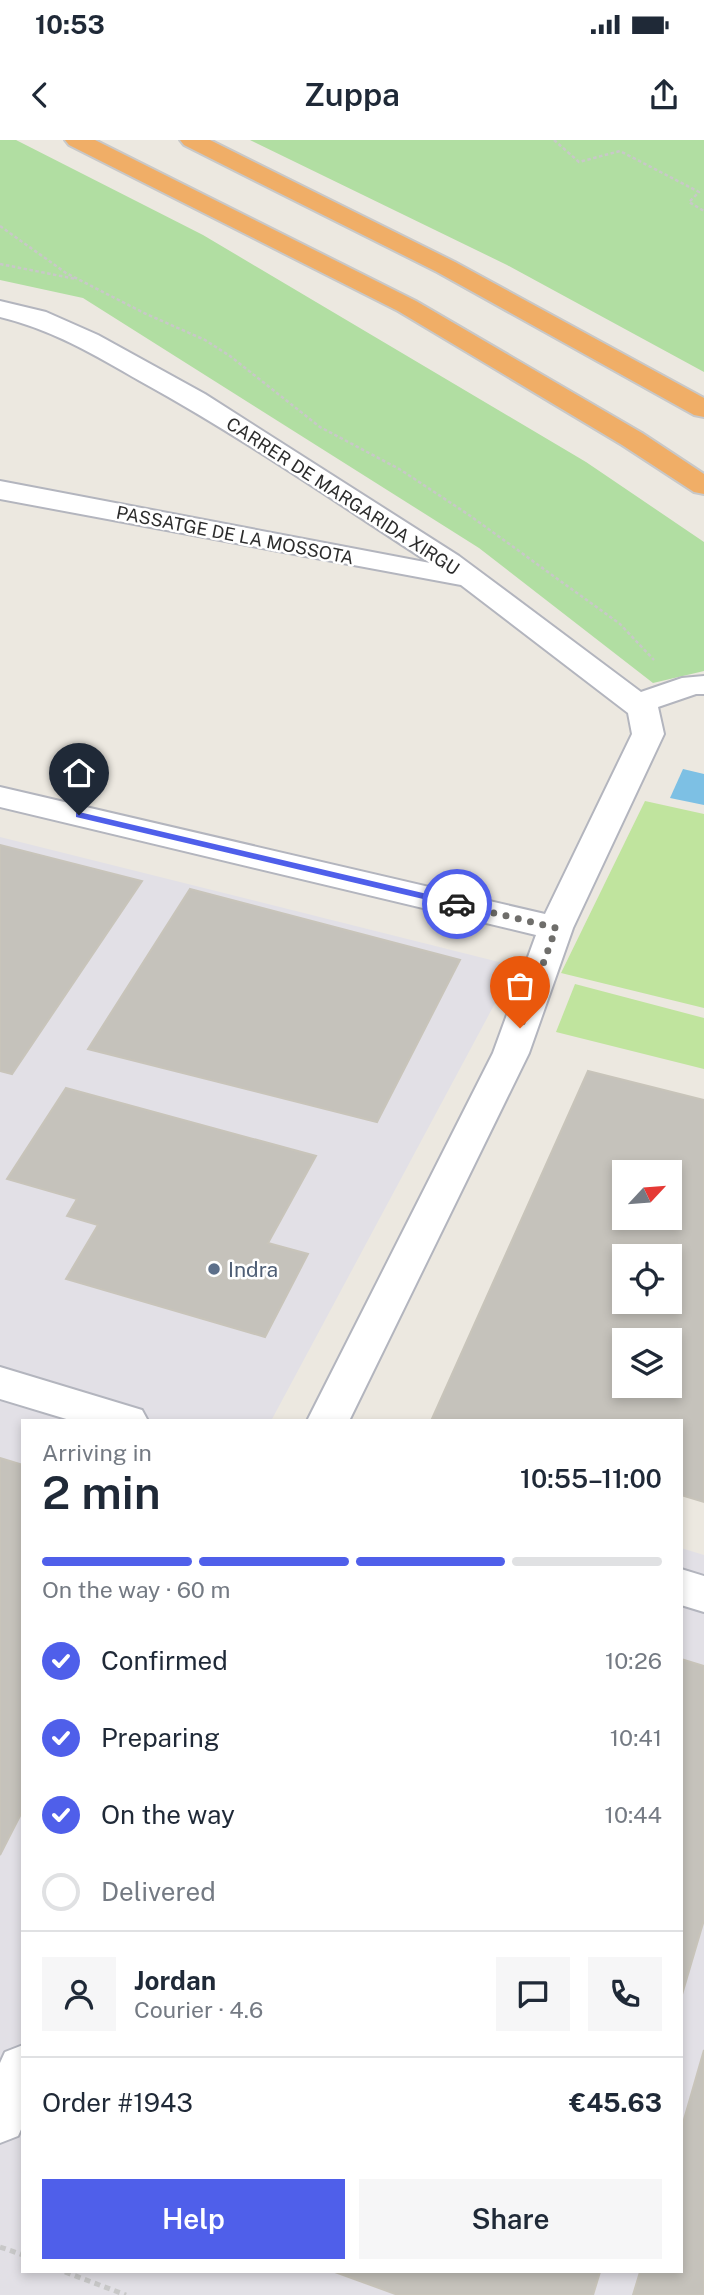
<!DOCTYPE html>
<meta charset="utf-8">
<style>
:root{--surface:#fff;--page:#f6f6f7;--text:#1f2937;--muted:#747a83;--line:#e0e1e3;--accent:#4f5fea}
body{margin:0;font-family:"Public Sans",sans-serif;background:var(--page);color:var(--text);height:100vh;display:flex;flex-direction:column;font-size:26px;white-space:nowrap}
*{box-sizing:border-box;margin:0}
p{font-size:23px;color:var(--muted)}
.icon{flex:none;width:38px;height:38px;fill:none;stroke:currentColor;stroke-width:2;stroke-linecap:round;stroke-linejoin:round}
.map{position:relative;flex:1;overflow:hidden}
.side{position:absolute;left:21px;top:1279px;width:662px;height:854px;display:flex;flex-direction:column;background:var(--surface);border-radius:0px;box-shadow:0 4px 10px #0003}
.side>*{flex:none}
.needle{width:46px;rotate:64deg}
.tools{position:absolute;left:612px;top:1020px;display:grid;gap:14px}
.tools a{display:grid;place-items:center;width:70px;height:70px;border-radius:0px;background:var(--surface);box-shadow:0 4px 10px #0003;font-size:35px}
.pin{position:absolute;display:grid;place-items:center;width:60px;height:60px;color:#fff;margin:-72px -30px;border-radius:50% 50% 50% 0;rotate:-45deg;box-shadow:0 0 7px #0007}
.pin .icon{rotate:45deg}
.courier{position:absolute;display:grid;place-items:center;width:70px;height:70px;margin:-35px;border:5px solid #4f5fea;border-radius:50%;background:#fff;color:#222;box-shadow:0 2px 9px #0007}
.overview em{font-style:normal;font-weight:600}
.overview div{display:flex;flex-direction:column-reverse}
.overview{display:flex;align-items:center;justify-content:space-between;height:119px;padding:0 21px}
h1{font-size:46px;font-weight:600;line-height:52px}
.bar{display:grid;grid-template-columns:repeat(4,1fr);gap:10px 7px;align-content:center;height:84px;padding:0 21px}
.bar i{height:9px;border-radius:5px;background:var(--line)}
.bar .current{background:var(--accent)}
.bar p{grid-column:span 4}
.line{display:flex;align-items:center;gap:18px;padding:0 21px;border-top:2px solid var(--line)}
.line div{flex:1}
.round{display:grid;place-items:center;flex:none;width:74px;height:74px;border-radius:0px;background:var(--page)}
ol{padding:0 21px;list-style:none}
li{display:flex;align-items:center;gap:21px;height:77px}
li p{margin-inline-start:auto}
li .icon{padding:7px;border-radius:50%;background:var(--accent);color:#fff;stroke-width:4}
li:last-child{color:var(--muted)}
li i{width:38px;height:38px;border:4px solid var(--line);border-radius:50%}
.primary-button{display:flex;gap:14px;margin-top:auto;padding:14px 21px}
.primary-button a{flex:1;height:80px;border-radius:0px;background:var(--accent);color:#fff;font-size:28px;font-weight:600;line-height:80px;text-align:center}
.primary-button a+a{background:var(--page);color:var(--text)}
.status{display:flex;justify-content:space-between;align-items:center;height:49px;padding:0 35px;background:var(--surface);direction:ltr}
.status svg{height:19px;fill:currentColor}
header{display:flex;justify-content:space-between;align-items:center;height:91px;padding:0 21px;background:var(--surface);font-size:32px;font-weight:600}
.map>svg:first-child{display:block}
</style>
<div class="status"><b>10:53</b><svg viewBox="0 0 49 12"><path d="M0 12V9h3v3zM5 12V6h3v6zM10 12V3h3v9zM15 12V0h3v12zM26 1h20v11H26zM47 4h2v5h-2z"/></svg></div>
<header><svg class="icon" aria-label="back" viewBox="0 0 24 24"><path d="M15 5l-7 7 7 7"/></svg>Zuppa<svg class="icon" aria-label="share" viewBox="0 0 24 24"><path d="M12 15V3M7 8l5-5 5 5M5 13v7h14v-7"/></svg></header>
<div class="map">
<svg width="704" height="2155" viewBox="0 0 704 2155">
<rect width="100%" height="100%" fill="#ece8e0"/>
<path fill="#e2e0e6" d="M0,697L515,826L271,1281H23V2132H681V1408L704,1415V2155H0Z"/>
<path fill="#b1dea2" d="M0,0H16L203,95L586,322L704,402V531L653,543L479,408L83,158L0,140Z
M250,0H704V232L507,125Z"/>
<path fill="#c0e49e" d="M645,661L704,674V868L561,833Z
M575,844L704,878V929L556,892Z"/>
<path fill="#7dc0e4" d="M683,629L704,634V665L670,658Z"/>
<path fill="#c5c2bb" stroke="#c8c4ba" stroke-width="2" fill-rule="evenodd" d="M0,705L142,741L12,934L0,931Z
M190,749L460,820L377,982L88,909Z
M588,931L704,960V1362L681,1355V1281H431ZM625,1032H670V1078H625ZM625,1116H670V1162H625ZM625,1200H670V1246H625Z
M66,948L316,1016L268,1103L308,1114L265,1197L66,1139L98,1085L67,1076L77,1059L7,1039Z
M0,1318L23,1325V1670L0,1715Z
M681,1519L704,1526V1780L681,1858Z
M704,1910V2155H633L640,2132H681V1990Z
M335,2132H600L593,2155H398Z"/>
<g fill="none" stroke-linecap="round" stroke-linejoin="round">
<g stroke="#b3b5be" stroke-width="4">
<path id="minor" d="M0,161L46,172L98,195L205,254L459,416L641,552L682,538L704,536V554H696L658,567L664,594L573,788L529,913L349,1281H307L493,913L536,795L0,667V647L545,774L632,594L628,573L461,445L0,359V341L430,423C334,361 240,296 140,241C95,215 51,189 0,177Z
M0,1227L142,1270L148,1281H73L0,1259Z
M681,1429L704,1436V1472L681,1465Z
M23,1905V1985L18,1996L0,2003V1923L5,1912Z"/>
</g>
<g stroke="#c8c8c8" stroke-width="4">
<path id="highway" d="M65,0H95L416,161L642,293L704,334V354L694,352L622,305L398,171L69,5Z
M180,0H210L455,122L704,258V277L694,275L437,132L184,5Z"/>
</g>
<path stroke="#c8c8c8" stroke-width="2.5" stroke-dasharray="3.5 2.5" stroke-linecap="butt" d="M554,0L579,22L620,11L699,52L689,62L704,71
M0,86L66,133L144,173L205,200L230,216L320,287L401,330L469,375L620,484L654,520
M0,124L76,139"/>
<path stroke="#c8c8c8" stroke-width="5" stroke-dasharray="6 4.5" stroke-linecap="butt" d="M0,2107L23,2115
M65,2132L126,2155"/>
<use href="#minor" fill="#fff" fill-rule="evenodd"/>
<use href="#highway" fill="#f0ae67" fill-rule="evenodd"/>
</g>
<path fill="#4f5fea" d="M79,672L457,761L462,764L457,767L76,677V673Z"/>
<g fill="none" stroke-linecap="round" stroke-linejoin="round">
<path stroke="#6f6e6b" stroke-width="7" stroke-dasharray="0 12.6" d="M457,764L556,788L520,888"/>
</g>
<circle fill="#5c6f8a" stroke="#fff" stroke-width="2.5" cx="214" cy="1129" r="7"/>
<g text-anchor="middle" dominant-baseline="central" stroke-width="5" stroke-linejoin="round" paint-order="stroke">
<g font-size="18" fill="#2c2c2c" stroke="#fff">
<text transform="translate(343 356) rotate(33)">CARRER DE MARGARIDA XIRGU</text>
<text transform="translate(235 395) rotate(11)">PASSATGE DE LA MOSSOTA</text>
</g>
<g font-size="21" fill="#4e5e75" stroke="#fff" text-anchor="start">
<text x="228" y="1129">Indra</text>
</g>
</g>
</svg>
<div class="tools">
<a><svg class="needle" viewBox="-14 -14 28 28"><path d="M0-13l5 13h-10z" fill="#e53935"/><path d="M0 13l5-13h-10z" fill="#747a83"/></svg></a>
<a><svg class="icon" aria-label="locate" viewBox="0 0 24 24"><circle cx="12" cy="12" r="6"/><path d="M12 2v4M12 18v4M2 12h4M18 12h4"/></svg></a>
<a><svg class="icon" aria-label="layers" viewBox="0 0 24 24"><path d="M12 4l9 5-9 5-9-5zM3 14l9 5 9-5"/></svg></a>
</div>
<div class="pin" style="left:520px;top:888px;background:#ea580c"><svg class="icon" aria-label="bag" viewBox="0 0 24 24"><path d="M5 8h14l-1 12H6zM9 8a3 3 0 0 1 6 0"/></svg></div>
<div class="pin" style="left:79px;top:675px;background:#1f2937"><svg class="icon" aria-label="home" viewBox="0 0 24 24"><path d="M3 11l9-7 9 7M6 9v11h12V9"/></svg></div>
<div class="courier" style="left:457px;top:764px"><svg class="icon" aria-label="car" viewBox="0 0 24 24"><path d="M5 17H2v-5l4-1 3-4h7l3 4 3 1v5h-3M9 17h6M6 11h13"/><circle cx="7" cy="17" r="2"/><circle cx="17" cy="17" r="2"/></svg></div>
<section class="side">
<div class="overview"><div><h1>2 min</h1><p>Arriving in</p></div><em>10:55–11:00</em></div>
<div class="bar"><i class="current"></i><i class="current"></i><i class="current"></i><i></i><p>On the way · 60 m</p></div>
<ol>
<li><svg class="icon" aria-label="check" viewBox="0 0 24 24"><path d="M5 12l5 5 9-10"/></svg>Confirmed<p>10:26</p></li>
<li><svg class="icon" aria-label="check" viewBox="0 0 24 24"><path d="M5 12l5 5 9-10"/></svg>Preparing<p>10:41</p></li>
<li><svg class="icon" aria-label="check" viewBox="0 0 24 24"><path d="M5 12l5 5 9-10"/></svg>On the way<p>10:44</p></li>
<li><i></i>Delivered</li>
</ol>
<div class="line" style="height:126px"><a class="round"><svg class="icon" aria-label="person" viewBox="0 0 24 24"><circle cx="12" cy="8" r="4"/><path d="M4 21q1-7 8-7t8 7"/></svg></a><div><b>Jordan</b><p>Courier · 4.6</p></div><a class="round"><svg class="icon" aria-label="chat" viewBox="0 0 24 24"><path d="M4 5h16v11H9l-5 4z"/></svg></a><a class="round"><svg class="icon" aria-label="phone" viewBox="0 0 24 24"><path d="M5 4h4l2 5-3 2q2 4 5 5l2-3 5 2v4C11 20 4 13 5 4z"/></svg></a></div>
<div class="line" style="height:91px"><div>Order #1943</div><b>€45.63</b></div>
<div class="primary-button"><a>Help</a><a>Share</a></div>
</section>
</div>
